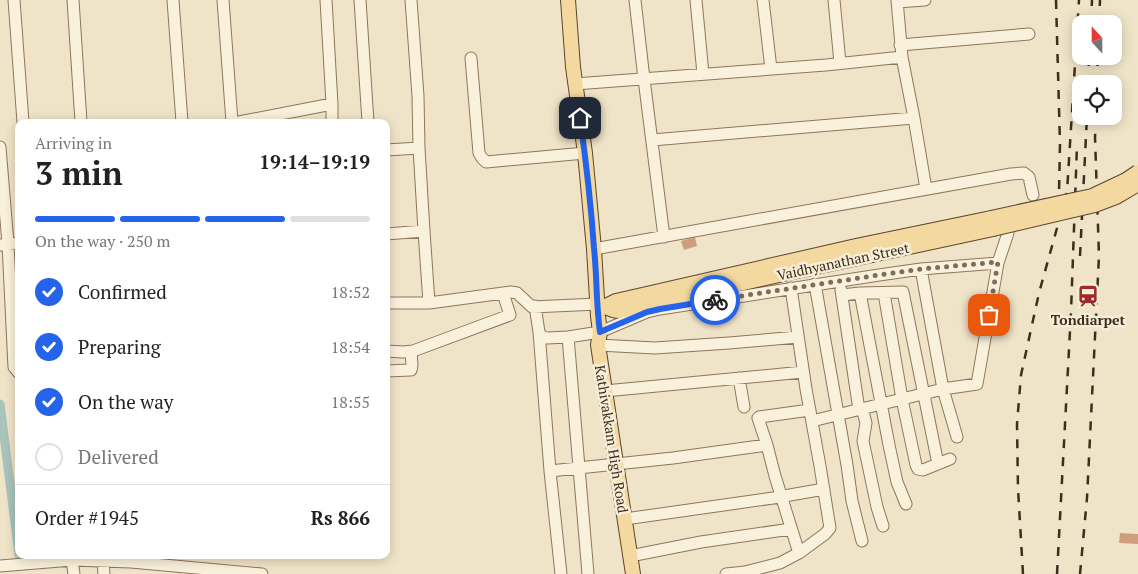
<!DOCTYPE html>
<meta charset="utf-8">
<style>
:root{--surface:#fff;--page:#f2f2f2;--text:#222;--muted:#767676;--line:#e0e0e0;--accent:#2563eb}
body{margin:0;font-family:"PT Serif",serif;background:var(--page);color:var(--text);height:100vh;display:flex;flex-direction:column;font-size:19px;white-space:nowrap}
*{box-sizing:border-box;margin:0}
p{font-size:16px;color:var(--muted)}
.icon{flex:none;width:28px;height:28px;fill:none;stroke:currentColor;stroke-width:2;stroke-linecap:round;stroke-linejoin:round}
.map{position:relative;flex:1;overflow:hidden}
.sheet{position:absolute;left:15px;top:119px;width:375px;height:440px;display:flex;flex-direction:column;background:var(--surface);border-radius:10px;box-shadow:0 2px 12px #0003}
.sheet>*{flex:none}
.needle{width:32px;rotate:339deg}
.fabs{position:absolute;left:1072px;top:15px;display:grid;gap:10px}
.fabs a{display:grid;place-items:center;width:50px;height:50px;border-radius:10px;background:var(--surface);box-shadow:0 2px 12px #0003;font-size:25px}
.pin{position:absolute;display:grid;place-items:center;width:42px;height:42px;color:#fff;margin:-21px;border-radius:10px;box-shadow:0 2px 8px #0006}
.courier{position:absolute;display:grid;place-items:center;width:50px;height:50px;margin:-25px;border:4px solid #2563eb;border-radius:50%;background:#fff;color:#222;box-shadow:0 1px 6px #0007}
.summary em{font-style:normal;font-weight:800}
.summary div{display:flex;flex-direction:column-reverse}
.summary{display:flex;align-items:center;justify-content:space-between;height:85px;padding:0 20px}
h1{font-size:32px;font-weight:800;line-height:38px}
.bar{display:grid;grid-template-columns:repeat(4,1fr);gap:8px 5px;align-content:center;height:60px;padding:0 20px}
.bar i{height:6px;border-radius:4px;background:var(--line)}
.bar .on{background:var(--accent)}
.bar p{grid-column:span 4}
.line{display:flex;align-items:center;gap:12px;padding:0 20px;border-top:1px solid var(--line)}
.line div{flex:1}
ol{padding:0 20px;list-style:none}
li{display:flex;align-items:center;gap:15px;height:55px}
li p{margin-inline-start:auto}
li .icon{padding:5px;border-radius:50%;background:var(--accent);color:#fff;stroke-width:4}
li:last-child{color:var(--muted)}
li i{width:28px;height:28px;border:2px solid var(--line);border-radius:50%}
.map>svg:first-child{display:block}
</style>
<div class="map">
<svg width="1138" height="574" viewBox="0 0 1138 574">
<rect width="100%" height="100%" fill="#f0e4c8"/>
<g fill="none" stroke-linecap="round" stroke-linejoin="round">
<path stroke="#a9c4bc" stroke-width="9" d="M0,404L19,555"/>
</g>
<path fill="#cf9f7d" d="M695,237L697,246L684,250L681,241Z
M1120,533L1138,534V544L1119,543Z"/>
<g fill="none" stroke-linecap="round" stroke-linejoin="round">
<g stroke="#8d765c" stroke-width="13">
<path id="minor" d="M14,0L23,122
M73,0L81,122
M173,0L182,122
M223,0L232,122
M360,0L368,122
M635,0L644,79L664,237
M696,0L703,74
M763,0L771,69
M834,0L840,63
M897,2L925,0
M900,45L1029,34
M902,57L914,118L926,189
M471,58L479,153L482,158L486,162L585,153
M575,84L826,65L902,57L897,0
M332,104V122
M239,122L332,104L326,0
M652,140L914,118
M0,147L8,244L0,245
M419,148L424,231
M386,150L419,148L418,96L411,0
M386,234L424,231L429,303L511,292L517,293L532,307L598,304
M19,243L8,244L14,367L19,373
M594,249L1011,174L1024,173L1029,177L1033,195
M815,284L847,465L852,501L862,541
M841,290L859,410
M860,293L889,445L897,482L906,504
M884,293L902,399L916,465L918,469L923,470L950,459
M842,295L860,293L903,292L938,464
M386,303H429
M535,306L539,332L542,337L547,338L568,337L600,332L647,312L660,309L879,275L921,269L998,263
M539,332L550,471L561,574
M568,337L588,574
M598,345L655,348L729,343L798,337
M386,351L403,352L413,351L510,315L503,293
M386,371L411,370C414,364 409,357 413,351
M739,378L744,407
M605,391L803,372
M862,408L866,423L863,441L877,507L883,526
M812,421L943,389L921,269
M957,437L943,389L977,384L998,263L1008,233
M550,471L673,458L767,445
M625,519L773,498L824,489
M799,553L775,476L767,445L758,418L759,417L810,410
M71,555L72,560L131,562L262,574
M630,556L701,542L791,529
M103,561L104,574
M0,566L72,560L74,574
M726,574L745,572L780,563L799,553L825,534L830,528L820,466L806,389L791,288"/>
</g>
<g stroke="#5b4430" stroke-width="16">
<path id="major" d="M568,0L573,67L585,153L594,249L598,316L600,332L598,345L633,574
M598,304C605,306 612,311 619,311L788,273L993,229
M606,306L616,301L856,246L991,218"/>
</g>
<use href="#minor" stroke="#faf1dc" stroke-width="11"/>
<use href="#major" stroke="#f3d9a0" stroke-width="14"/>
<path stroke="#3d2e20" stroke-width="2.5" stroke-dasharray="9 9" stroke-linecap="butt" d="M1056,0L1060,144L1059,193L1057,210
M1091,24L1092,0
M1099,24L1100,0
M1088,84L1089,56
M1097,84L1098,56
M1080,256L1087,116
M1023,574L1018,489L1017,424L1021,375L1039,293L1067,192L1079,0
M1057,574L1071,312L1077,145
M1080,574L1087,498L1099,256L1095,137L1096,116"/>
<g stroke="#5b4430" stroke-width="16" stroke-linecap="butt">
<path id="major-bridge" d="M991,218L1092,196L1126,180L1138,172
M993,229L1095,205L1116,197L1138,184"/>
</g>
<use href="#major-bridge" stroke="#f3d9a0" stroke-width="14"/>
</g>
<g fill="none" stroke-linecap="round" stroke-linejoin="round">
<path stroke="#7c6e5b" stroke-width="5" stroke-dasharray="0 9" d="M715,300L879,275L921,269L998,262L989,315"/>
<path stroke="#2563eb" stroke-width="6" d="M580,118C586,161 591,205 594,248C597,276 596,304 600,332L647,312L660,309L715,300"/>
</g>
<defs>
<g id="station-bare" transform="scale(1.725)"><path d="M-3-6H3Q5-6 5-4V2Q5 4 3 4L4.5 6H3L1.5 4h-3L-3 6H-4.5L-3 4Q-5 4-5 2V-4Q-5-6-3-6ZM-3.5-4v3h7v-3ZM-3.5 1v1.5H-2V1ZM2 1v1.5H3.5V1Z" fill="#9e2a2b" stroke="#f7eed8" stroke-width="2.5" paint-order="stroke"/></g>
</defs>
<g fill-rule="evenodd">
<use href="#station-bare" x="1088" y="296"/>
</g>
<g text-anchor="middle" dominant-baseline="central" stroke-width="5" stroke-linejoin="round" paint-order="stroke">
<g font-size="14" fill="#3d2e20" stroke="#f7eed8">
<text transform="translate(843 261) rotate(-12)">Vaidhyanathan Street</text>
<text transform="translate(612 439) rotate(81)">Kathivakkam High Road</text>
</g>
<g font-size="14" font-weight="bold" fill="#3d2e20" stroke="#f7eed8">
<text x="1088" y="319">Tondiarpet</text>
</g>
</g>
</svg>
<div class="fabs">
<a><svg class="needle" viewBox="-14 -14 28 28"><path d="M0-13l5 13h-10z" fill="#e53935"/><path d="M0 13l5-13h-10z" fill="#767676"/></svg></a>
<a><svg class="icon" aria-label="locate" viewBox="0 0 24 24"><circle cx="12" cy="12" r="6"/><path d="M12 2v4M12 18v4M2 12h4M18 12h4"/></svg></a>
</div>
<div class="pin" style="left:989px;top:315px;background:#ea580c"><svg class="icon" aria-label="bag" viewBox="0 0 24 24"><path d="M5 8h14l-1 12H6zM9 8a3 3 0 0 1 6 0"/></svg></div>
<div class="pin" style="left:580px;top:118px;background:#1f2937"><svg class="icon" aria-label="home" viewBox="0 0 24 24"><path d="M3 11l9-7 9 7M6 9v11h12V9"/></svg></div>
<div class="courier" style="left:715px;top:300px"><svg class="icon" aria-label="bike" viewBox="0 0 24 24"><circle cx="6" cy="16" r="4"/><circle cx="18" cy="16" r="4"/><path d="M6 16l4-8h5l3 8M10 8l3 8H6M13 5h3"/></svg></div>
<section class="sheet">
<div class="summary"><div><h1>3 min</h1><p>Arriving in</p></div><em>19:14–19:19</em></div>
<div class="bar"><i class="on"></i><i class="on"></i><i class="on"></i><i></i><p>On the way · 250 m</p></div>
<ol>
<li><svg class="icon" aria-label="check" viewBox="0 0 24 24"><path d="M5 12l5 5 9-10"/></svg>Confirmed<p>18:52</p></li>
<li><svg class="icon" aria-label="check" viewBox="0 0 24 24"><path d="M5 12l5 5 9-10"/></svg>Preparing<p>18:54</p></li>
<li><svg class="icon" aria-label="check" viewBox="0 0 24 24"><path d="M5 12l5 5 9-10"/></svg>On the way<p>18:55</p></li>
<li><i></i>Delivered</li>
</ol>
<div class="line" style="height:65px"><div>Order #1945</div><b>Rs 866</b></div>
</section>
</div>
